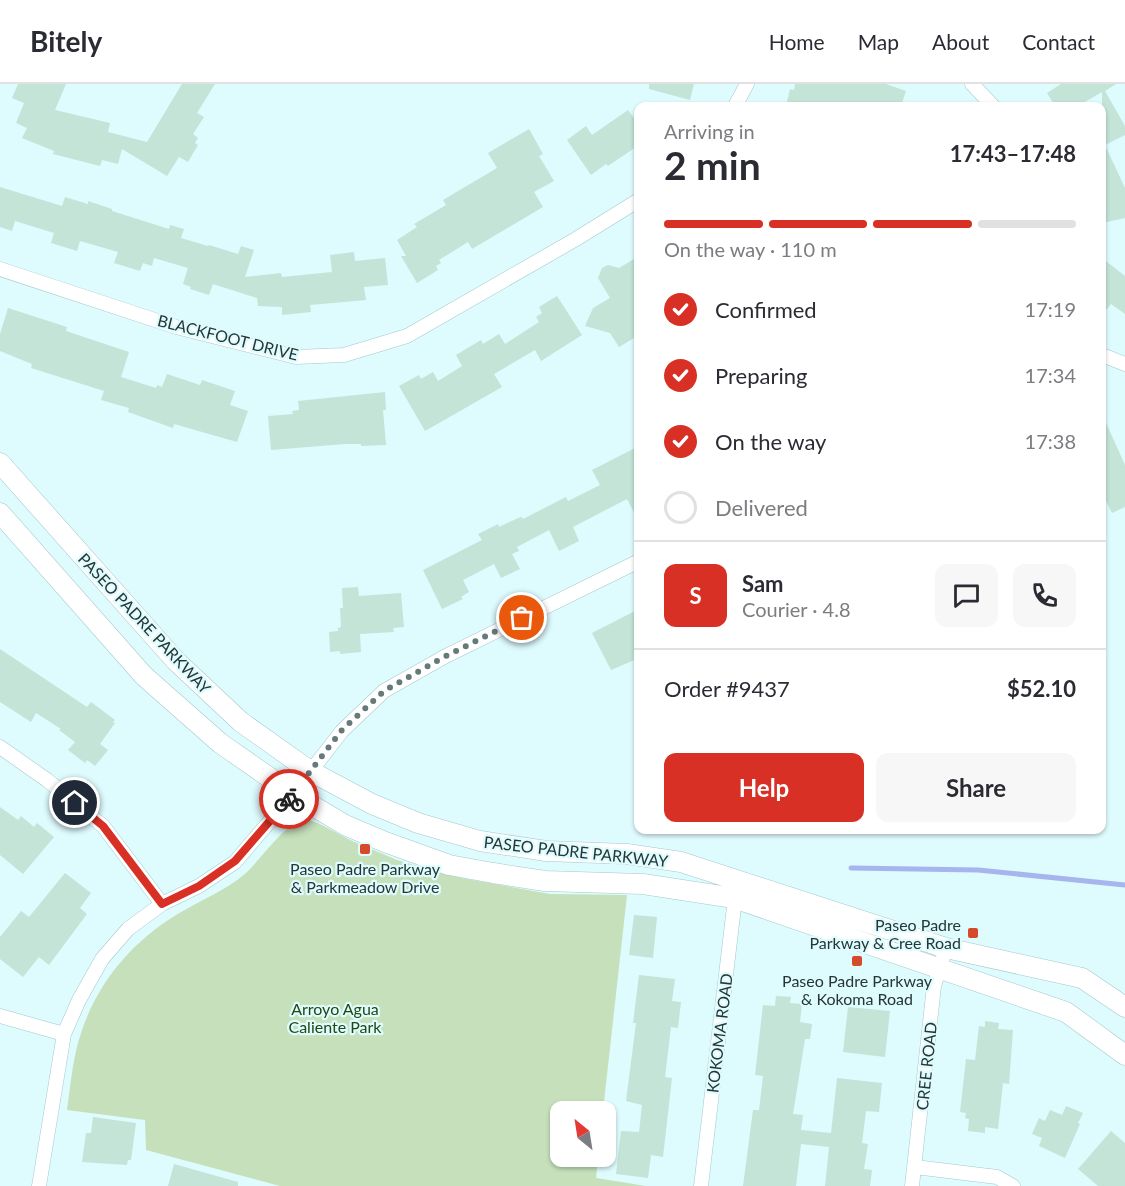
<!DOCTYPE html>
<meta charset="utf-8">
<style>
:root{--surface:#fff;--page:#f7f7f7;--text:#2b2b33;--muted:#7c7c81;--line:#e1e1e2;--accent:#d93025}
body{margin:0;font-family:Lato,sans-serif;background:var(--page);color:var(--text);height:100vh;display:flex;flex-direction:column;font-size:22px;white-space:nowrap}
*{box-sizing:border-box;margin:0}
p{font-size:20px;color:var(--muted)}
.icon{flex:none;width:33px;height:33px;fill:none;stroke:currentColor;stroke-width:2;stroke-linecap:round;stroke-linejoin:round}
.map{position:relative;flex:1;overflow:hidden}
.drawer{position:absolute;left:634px;top:18px;width:472px;height:732px;display:flex;flex-direction:column;background:var(--surface);border-radius:12px;box-shadow:0 2px 4px #0004}
.drawer>*{flex:none}
.needle{width:39px;rotate:330deg}
.fabs{position:absolute;left:550px;top:1017px;display:grid;gap:12px}
.fabs a{display:grid;place-items:center;width:66px;height:66px;border-radius:12px;background:var(--surface);box-shadow:0 2px 4px #0004;font-size:30px}
.pin{position:absolute;display:grid;place-items:center;width:51px;height:51px;color:#fff;margin:-26px;border:3px solid #fff;border-radius:50%;box-shadow:0 2px 6px #0007}
.courier{position:absolute;display:grid;place-items:center;width:60px;height:60px;margin:-30px;border:4px solid #d93025;border-radius:50%;background:#fff;color:#222;box-shadow:0 2px 8px #0007}
.summary em{font-style:normal;font-weight:700}
.summary div{display:flex;flex-direction:column-reverse}
.summary{display:flex;align-items:center;justify-content:space-between;height:102px;padding:0 30px}
h1{font-size:39px;font-weight:700;line-height:45px}
.bar{display:grid;grid-template-columns:repeat(4,1fr);gap:9px 6px;align-content:center;height:72px;padding:0 30px}
.bar i{height:8px;border-radius:4px;background:var(--line)}
.bar .on{background:var(--accent)}
.bar p{grid-column:span 4}
.line{display:flex;align-items:center;gap:15px;padding:0 30px;border-top:2px solid var(--line)}
.line div{flex:1}
.round{display:grid;place-items:center;flex:none;width:63px;height:63px;border-radius:12px;background:var(--page)}
ol{padding:0 30px;list-style:none}
li{display:flex;align-items:center;gap:18px;height:66px}
li p{margin-inline-start:auto}
li .icon{padding:6px;border-radius:50%;background:var(--accent);color:#fff;stroke-width:4}
li:last-child{color:var(--muted)}
li i{width:33px;height:33px;border:3px solid var(--line);border-radius:50%}
.primary-button{display:flex;gap:12px;margin-top:auto;padding:12px 30px}
.primary-button a{flex:1;height:69px;border-radius:12px;background:var(--accent);color:#fff;font-size:24px;font-weight:700;line-height:69px;text-align:center}
.primary-button a+a{background:var(--page);color:var(--text)}
header{display:flex;align-items:center;gap:36px;box-sizing:border-box;height:84px;padding:0 30px;background:var(--surface);border-bottom:2px solid var(--line)}
header strong{font-size:28px}
nav{display:flex;gap:33px;margin-inline-start:auto;font-size:21px}
.map>svg:first-child{display:block}
</style>
<header>
<strong>Bitely</strong>
<nav><a>Home</a><a>Map</a><a>About</a><a>Contact</a></nav>
</header>
<div class="map">
<svg width="1125" height="1102" viewBox="0 0 1125 1102">
<rect width="100%" height="100%" fill="#defbfe"/>
<path fill="#c5e0bb" d="M305,735L318,739L350,756L397,776L461,794L550,810L627,811L603,1027L561,1028V1072L598,1073L596,1094L646,1102H280L146,1066L145,1036L67,1026C70,1005 72,983 77,963C91,907 127,861 176,831C199,817 225,807 246,789C261,775 287,737 305,735Z"/>
<g fill="none" stroke-linecap="round" stroke-linejoin="round">
<path stroke="#a6b5ee" stroke-width="5" d="M851,784L978,786L1125,801"/>
</g>
<path fill="#c4e4d8" d="M18,0H66L55,26L110,39L108,48L147,58L182,0H215L197,29L204,33L193,50L198,54L195,59L198,61L188,78L179,73L167,92L122,65L118,80L102,76L100,82L53,70L54,67L22,54L27,44L16,39L24,19L12,14Z
M649,0H694L690,16L649,5Z
M795,0H886L906,7L901,22H786L790,5L794,6Z
M1061,0H1116L1105,7L1125,42V51L1105,61L1125,104V134L1102,139V8L1078,22H1055L1047,9Z
M628,26L639,41V61L608,82L606,80L591,91L567,56L586,42L592,51Z
M529,45L543,70L539,72L554,97L534,108L543,123L472,165L468,158L439,176L441,179L436,182L438,186L417,199L401,172H406L397,156L417,143L414,140L446,121L443,116L497,84L488,69Z
M0,103L62,122L65,113L88,120V117L112,125V127L169,145L170,141L184,145L181,154L208,162L209,161L238,170L241,162L254,166L245,193L281,189L282,193L332,188L330,171L354,168L355,177L385,174L388,201L364,203L366,216L310,221L311,228L282,231V223L258,222L257,214L213,200L209,211L190,205L191,203L183,200L188,184L154,174L152,182L143,179L140,187L114,179L118,168L80,157L77,167L51,159L54,149L15,137L12,147L0,143Z
M639,172V251L619,263L610,249L585,242L593,224L610,214L598,194L602,184L608,181L619,184Z
M1102,174L1125,192V230L1111,220L1102,231Z
M557,212L582,251L541,277L535,266L494,290L502,303L425,347L399,302L419,291L421,295L433,288L438,297L462,282L456,271L481,256L483,260L499,250L505,260L539,238L536,233L542,229L539,223Z
M8,224L67,243L66,247L129,268L121,293L156,304L157,301L162,303L167,290L200,301L202,296L235,307L230,321L248,327L237,358L174,340L173,344L128,328L129,324L101,316L104,307L31,284L32,280L0,267V250Z
M385,308L386,326H383L386,361L361,362V360H345L271,366L268,332L293,330L292,327L299,326L298,317Z
M1102,330L1125,381V423L1112,429L1102,409Z
M639,362V438L627,415L573,443L579,457L559,467L549,446L517,463L519,467L512,470L520,485L501,494L494,480L463,496L469,508L461,513L463,515L442,525L423,486L482,456L478,450L498,440L499,443L518,434L522,433L523,435L566,413L568,417L600,401L592,386Z
M358,503L359,512L401,509L404,543L393,544L394,548L360,550L361,568L340,570V567L330,568L329,548L338,547V544L341,543L340,524H343L342,504Z
M639,525V574L611,586L592,549Z
M0,565L87,623L91,618L115,636L113,638L115,639L100,660L108,666L95,682L87,676L85,679L68,666L75,658L59,646L61,645L36,629L31,638L0,618Z
M0,723L18,736L21,732L34,743L37,739L54,753L23,790L0,771Z
M65,789L91,809L80,824L87,830L49,881L39,873L23,893L0,875V853L21,827L29,833Z
M634,831L657,833L653,874L629,871Z
M639,891L675,895L672,917L681,918L678,944L671,943L665,993L672,994L663,1073L651,1071L648,1094L616,1090L621,1047L639,1048L642,1021L626,1017L636,939H633Z
M776,912L791,913L790,919L802,920L800,938L812,940L810,955H805L793,1030L803,1031L801,1046L831,1049L837,994L882,999L879,1028L866,1027L862,1059L868,1060L864,1085L872,1086L870,1102H825L829,1063L801,1060L796,1102H743L753,1026H759L763,992L755,991L763,921L775,922Z
M848,923L890,927L885,973L843,968Z
M985,937L999,939L998,945L1013,946L1009,1000L1003,999L998,1045L985,1043V1049L968,1047L969,1035L965,1034L966,1029L960,1028L966,975L975,976L979,942L985,943Z
M1066,1022L1083,1029L1078,1039L1080,1040L1065,1074L1039,1062L1042,1054L1032,1050L1039,1034L1045,1037L1050,1026L1062,1031Z
M93,1033L136,1039L131,1076H128L127,1081L82,1078L86,1049H91Z
M1111,1047L1125,1059V1102H1098L1078,1085Z
M174,1080L238,1098V1102H168Z"/>
<g fill="none" stroke-linecap="round" stroke-linejoin="round">
<g stroke="#a5c8cc" stroke-width="15">
<path id="street" d="M972,0L993,22
M735,22L747,0
M0,185L176,243L296,273L344,271L407,252L576,155L639,116
M1102,271L1125,280
M0,663L47,696L103,742L162,820
M0,932L64,950
M915,1083L997,1093L1013,1102
M39,1102L64,950L79,916L102,875L128,845L162,820L199,802L235,778L293,710L342,647L384,607L444,573L639,477
M701,1102L736,806
M912,1102L934,902L946,864"/>
</g>
<g stroke="#a5c8cc" stroke-width="21">
<path id="secondary" d="M0,379L176,577L241,638L310,687L372,720L418,739L480,757L546,767L627,770L681,778L946,864L1082,894L1125,923
M0,429L144,592L220,659L293,710L345,741L385,758L449,781L493,789L545,797L643,800L734,814L1066,928L1125,971"/>
</g>
<use href="#street" stroke="#fff" stroke-width="14"/>
<use href="#secondary" stroke="#fff" stroke-width="20"/>
</g>
<g fill="none" stroke-linecap="round" stroke-linejoin="round">
<path stroke="#667a7c" stroke-width="6" stroke-dasharray="0 10.8" d="M289,715L342,646L384,607L444,573L522,534"/>
<path stroke="#d93025" stroke-width="8" d="M75,719L103,742L162,820L199,802L235,777L289,715"/>
</g>
<g fill="#d44a2a" stroke="#defbfe" stroke-width="2">
<rect x="359" y="759" width="12" height="12" rx="3"/>
<rect x="967" y="843" width="12" height="12" rx="3"/>
<rect x="851" y="871" width="12" height="12" rx="3"/>
</g>
<g text-anchor="middle" dominant-baseline="central" stroke-width="4.5" stroke-linejoin="round" paint-order="stroke">
<g font-size="16" fill="#263536" stroke="#defbfe">
<text transform="translate(228 253) rotate(14)">BLACKFOOT DRIVE</text>
<text transform="translate(145 539) rotate(47)">PASEO PADRE PARKWAY</text>
<text transform="translate(576 767) rotate(6)">PASEO PADRE PARKWAY</text>
<text transform="translate(719 949) rotate(-83)">KOKOMA ROAD</text>
<text transform="translate(926 982) rotate(-84)">CREE ROAD</text>
</g>
<g font-size="16" fill="#263536" stroke="#defbfe">
<text x="365" y="784">Paseo Padre Parkway<tspan x="365" dy="18">&amp; Parkmeadow Drive</tspan></text>
<text x="961" y="840" text-anchor="end">Paseo Padre<tspan x="961" dy="18">Parkway &amp; Cree Road</tspan></text>
<text x="857" y="896">Paseo Padre Parkway<tspan x="857" dy="18">&amp; Kokoma Road</tspan></text>
</g>
<g font-size="16" fill="#234711" stroke="#defbfe">
<text x="335" y="924">Arroyo Agua<tspan x="335" dy="18">Caliente Park</tspan></text>
</g>
</g>
</svg>
<div class="fabs">
<a><svg class="needle" viewBox="-14 -14 28 28"><path d="M0-13l5 13h-10z" fill="#e53935"/><path d="M0 13l5-13h-10z" fill="#7c7c81"/></svg></a>
</div>
<div class="pin" style="left:522px;top:534px;background:#ea580c"><svg class="icon" aria-label="bag" viewBox="0 0 24 24"><path d="M5 8h14l-1 12H6zM9 8a3 3 0 0 1 6 0"/></svg></div>
<div class="pin" style="left:75px;top:719px;background:#1f2937"><svg class="icon" aria-label="home" viewBox="0 0 24 24"><path d="M3 11l9-7 9 7M6 9v11h12V9"/></svg></div>
<div class="courier" style="left:289px;top:715px"><svg class="icon" aria-label="bike" viewBox="0 0 24 24"><circle cx="6" cy="16" r="4"/><circle cx="18" cy="16" r="4"/><path d="M6 16l4-8h5l3 8M10 8l3 8H6M13 5h3"/></svg></div>
<section class="drawer">
<div class="summary"><div><h1>2 min</h1><p>Arriving in</p></div><em>17:43–17:48</em></div>
<div class="bar"><i class="on"></i><i class="on"></i><i class="on"></i><i></i><p>On the way · 110 m</p></div>
<ol>
<li><svg class="icon" aria-label="check" viewBox="0 0 24 24"><path d="M5 12l5 5 9-10"/></svg>Confirmed<p>17:19</p></li>
<li><svg class="icon" aria-label="check" viewBox="0 0 24 24"><path d="M5 12l5 5 9-10"/></svg>Preparing<p>17:34</p></li>
<li><svg class="icon" aria-label="check" viewBox="0 0 24 24"><path d="M5 12l5 5 9-10"/></svg>On the way<p>17:38</p></li>
<li><i></i>Delivered</li>
</ol>
<div class="line" style="height:108px"><b class="round" style="background:var(--accent);color:#fff">S</b><div><b>Sam</b><p>Courier · 4.8</p></div><a class="round"><svg class="icon" aria-label="chat" viewBox="0 0 24 24"><path d="M4 5h16v11H9l-5 4z"/></svg></a><a class="round"><svg class="icon" aria-label="phone" viewBox="0 0 24 24"><path d="M5 4h4l2 5-3 2q2 4 5 5l2-3 5 2v4C11 20 4 13 5 4z"/></svg></a></div>
<div class="line" style="height:78px"><div>Order #9437</div><b>$52.10</b></div>
<div class="primary-button"><a>Help</a><a>Share</a></div>
</section>
</div>
